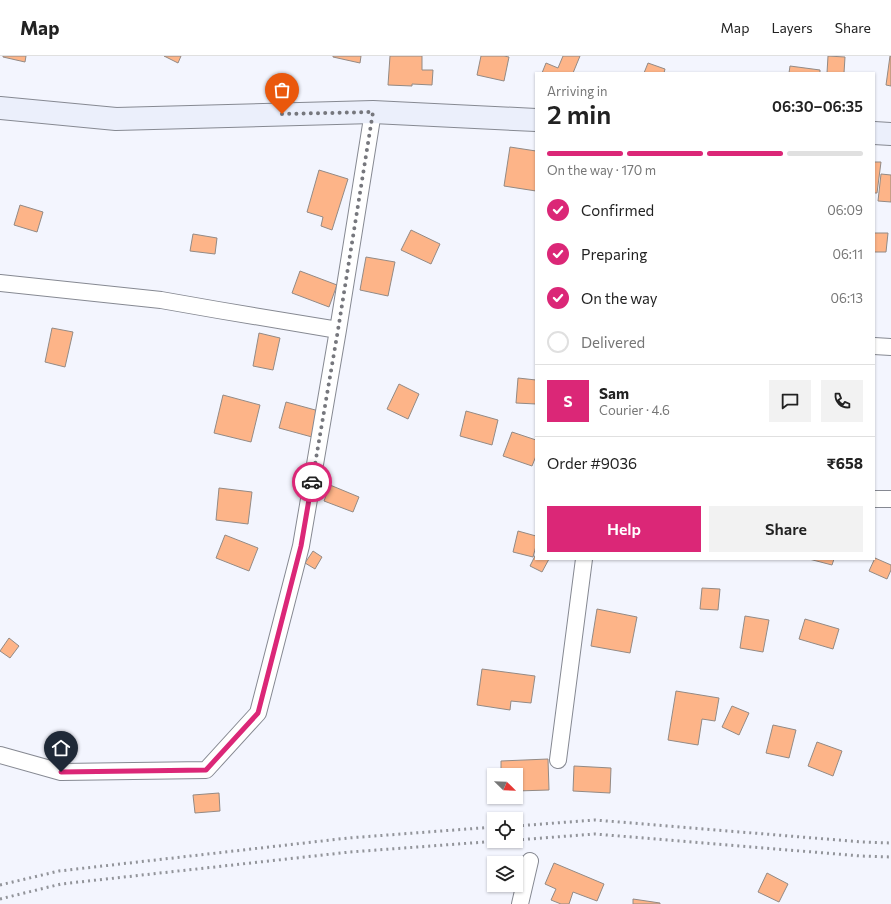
<!DOCTYPE html>
<meta charset="utf-8">
<style>
:root{--surface:#fff;--page:#f2f2f2;--text:#222;--muted:#767676;--line:#e0e0e0;--accent:#db2777}
body{margin:0;font-family:Commissioner,sans-serif;background:var(--page);color:var(--text);height:100vh;display:flex;flex-direction:column;font-size:15px;white-space:nowrap}
*{box-sizing:border-box;margin:0}
p{font-size:13px;color:var(--muted)}
.icon{flex:none;width:22px;height:22px;fill:none;stroke:currentColor;stroke-width:2;stroke-linecap:round;stroke-linejoin:round}
.map{position:relative;flex:1;overflow:hidden}
.sheet{position:absolute;left:535px;top:16px;width:340px;height:488px;display:flex;flex-direction:column;background:var(--surface);border-radius:0px;box-shadow:0 1px 3px #0004}
.sheet>*{flex:none}
.needle{width:26px;rotate:113deg}
.buttons{position:absolute;left:487px;top:712px;display:grid;gap:8px}
.buttons a{display:grid;place-items:center;width:36px;height:36px;border-radius:0px;background:var(--surface);box-shadow:0 1px 3px #0004;font-size:20px}
.pin{position:absolute;display:grid;place-items:center;width:34px;height:34px;color:#fff;margin:-41px -17px;border-radius:50% 50% 50% 0;rotate:-45deg;box-shadow:0 0 4px #0007}
.pin .icon{rotate:45deg}
.courier{position:absolute;display:grid;place-items:center;width:40px;height:40px;margin:-20px;border:3px solid #db2777;border-radius:50%;background:#fff;color:#222;box-shadow:0 1px 5px #0007}
.overview em{font-style:normal;font-weight:600}
.overview div{display:flex;flex-direction:column-reverse}
.overview{display:flex;align-items:center;justify-content:space-between;height:68px;padding:0 12px}
h1{font-size:26px;font-weight:600;line-height:30px}
.bar{display:grid;grid-template-columns:repeat(4,1fr);gap:6px 4px;align-content:center;height:48px;padding:0 12px}
.bar i{height:5px;border-radius:3px;background:var(--line)}
.bar .on{background:var(--accent)}
.bar p{grid-column:span 4}
.line{display:flex;align-items:center;gap:10px;padding:0 12px;border-top:1px solid var(--line)}
.line div{flex:1}
.round{display:grid;place-items:center;flex:none;width:42px;height:42px;border-radius:0px;background:var(--page)}
ol{padding:0 12px;list-style:none}
li{display:flex;align-items:center;gap:12px;height:44px}
li p{margin-inline-start:auto}
li .icon{padding:4px;border-radius:50%;background:var(--accent);color:#fff;stroke-width:4}
li:last-child{color:var(--muted)}
li i{width:22px;height:22px;border:2px solid var(--line);border-radius:50%}
.action{display:flex;gap:8px;margin-top:auto;padding:8px 12px}
.action a{flex:1;height:46px;border-radius:0px;background:var(--accent);color:#fff;font-size:16px;font-weight:600;line-height:46px;text-align:center}
.action a+a{background:var(--page);color:var(--text)}
header{display:flex;align-items:center;gap:24px;box-sizing:border-box;height:56px;padding:0 20px;background:var(--surface);border-bottom:1px solid var(--line)}
header strong{font-size:19px}
nav{display:flex;gap:22px;margin-inline-start:auto;font-size:14px}
.map>svg:first-child{display:block}
</style>
<header>
<strong>Map</strong>
<nav><a>Map</a><a>Layers</a><a>Share</a></nav>
</header>
<div class="map">
<svg width="891" height="848" viewBox="0 0 891 848">
<rect width="100%" height="100%" fill="#f3f5fe"/>
<path fill="#fdb488" stroke="#938a85" d="M3,0H26L25,6L3,1Z
M164,0H181L178,7Z
M333,0H361L360,7L333,1Z
M390,0H422V14H433L432,29L412,28V30L388,29Z
M481,0H504L509,1L504,25L477,19Z
M563,0H580L573,17H542L546,7L558,12Z
M828,0L845,1L844,17H827Z
M890,0H891V30L886,29Z
M648,7L665,13L664,17H644Z
M790,10L820,14V17H789Z
M510,91L536,95V135L504,130Z
M874,106H881L877,137H874Z
M319,114L348,123L332,174L321,170L323,161L307,156Z
M881,118L891,119V146L878,145Z
M20,149L43,156L37,176L14,169Z
M411,174L440,188L431,208L401,194Z
M874,177H888L886,196H874Z
M193,178L217,182L215,198L190,195Z
M366,201L395,206L388,240L360,234Z
M300,215L337,229L329,251L292,237Z
M52,272L73,276L65,311L45,306Z
M259,277L280,282L273,314L253,310Z
M518,322L536,324V348L516,347Z
M399,328L419,338L408,363L387,353Z
M223,339L260,349L251,386L214,377Z
M286,346L319,355L312,381L279,372Z
M466,355L498,364L492,389L460,380Z
M512,376L536,384V400L532,410L503,400Z
M330,429L359,441L353,456L324,445Z
M219,432L252,436L248,468L216,464Z
M518,475L536,480V490L533,501L513,496Z
M225,479L258,492L249,515L216,502Z
M313,495L322,501L315,513L305,507Z
M536,498V503H549L542,516L530,510Z
M875,502L891,509V514L887,523L869,515Z
M809,503H834L832,509Z
M702,532L720,533L718,554L700,553Z
M597,553L637,561L630,597L591,590Z
M745,560L769,564L763,596L740,592Z
M805,563L839,573L833,593L799,583Z
M9,582L19,590L10,602L0,595Z
M482,613L535,620L531,647L511,645L510,654L477,649Z
M676,635L719,642L715,665L702,663L698,689L668,684Z
M732,650L749,657L739,679L722,671Z
M773,669L796,674L789,702L766,697Z
M817,686L842,695L833,720L808,710Z
M548,703L549,734L516,735V719H501V705Z
M574,710L611,712L610,737L573,735Z
M219,737L220,755L195,757L193,739Z
M554,807L604,828L597,845L573,836L569,848H561L551,844L556,833L545,828Z
M767,817L788,828L779,846L758,836Z
M633,843L660,847V848H633Z"/>
<g fill="none" stroke-linecap="round" stroke-linejoin="round">
<g stroke="#868992" stroke-width="18">
<path id="street" d="M0,227L161,244L218,254L338,274
M874,290L891,291
M874,443H891
M0,699L61,716L206,714L258,657L301,490L338,274L373,56
M558,704L584,503
M520,848L530,805"/>
</g>
<g stroke="#868992" stroke-width="24">
<path id="secondary" d="M0,52L116,63L373,56L536,64
M874,77L891,78"/>
</g>
<use href="#street" stroke="#fff" stroke-width="16"/>
<use href="#secondary" stroke="#ebeffb" stroke-width="22"/>
<path stroke="#92949a" stroke-width="3" stroke-dasharray="2 4" stroke-linecap="butt" d="M516,770L595,764L862,786L891,787
M516,784L595,778L861,800L891,801
M0,829L59,815L348,782L494,771
M0,843L61,828L350,796L498,785"/>
</g>
<g fill="none" stroke-linecap="round" stroke-linejoin="round">
<path stroke="#76777d" stroke-width="4" stroke-dasharray="0 7.2" d="M282,58L373,56L338,274L312,426"/>
<path stroke="#db2777" stroke-width="5" d="M61,716L206,714L258,657L301,490L312,426"/>
</g>
</svg>
<div class="buttons">
<a><svg class="needle" viewBox="-14 -14 28 28"><path d="M0-13l5 13h-10z" fill="#e53935"/><path d="M0 13l5-13h-10z" fill="#767676"/></svg></a>
<a><svg class="icon" aria-label="locate" viewBox="0 0 24 24"><circle cx="12" cy="12" r="6"/><path d="M12 2v4M12 18v4M2 12h4M18 12h4"/></svg></a>
<a><svg class="icon" aria-label="layers" viewBox="0 0 24 24"><path d="M12 4l9 5-9 5-9-5zM3 14l9 5 9-5"/></svg></a>
</div>
<div class="pin" style="left:282px;top:58px;background:#ea580c"><svg class="icon" aria-label="bag" viewBox="0 0 24 24"><path d="M5 8h14l-1 12H6zM9 8a3 3 0 0 1 6 0"/></svg></div>
<div class="pin" style="left:61px;top:716px;background:#1f2937"><svg class="icon" aria-label="home" viewBox="0 0 24 24"><path d="M3 11l9-7 9 7M6 9v11h12V9"/></svg></div>
<div class="courier" style="left:312px;top:426px"><svg class="icon" aria-label="car" viewBox="0 0 24 24"><path d="M5 17H2v-5l4-1 3-4h7l3 4 3 1v5h-3M9 17h6M6 11h13"/><circle cx="7" cy="17" r="2"/><circle cx="17" cy="17" r="2"/></svg></div>
<section class="sheet">
<div class="overview"><div><h1>2 min</h1><p>Arriving in</p></div><em>06:30–06:35</em></div>
<div class="bar"><i class="on"></i><i class="on"></i><i class="on"></i><i></i><p>On the way · 170 m</p></div>
<ol>
<li><svg class="icon" aria-label="check" viewBox="0 0 24 24"><path d="M5 12l5 5 9-10"/></svg>Confirmed<p>06:09</p></li>
<li><svg class="icon" aria-label="check" viewBox="0 0 24 24"><path d="M5 12l5 5 9-10"/></svg>Preparing<p>06:11</p></li>
<li><svg class="icon" aria-label="check" viewBox="0 0 24 24"><path d="M5 12l5 5 9-10"/></svg>On the way<p>06:13</p></li>
<li><i></i>Delivered</li>
</ol>
<div class="line" style="height:72px"><b class="round" style="background:var(--accent);color:#fff">S</b><div><b>Sam</b><p>Courier · 4.6</p></div><a class="round"><svg class="icon" aria-label="chat" viewBox="0 0 24 24"><path d="M4 5h16v11H9l-5 4z"/></svg></a><a class="round"><svg class="icon" aria-label="phone" viewBox="0 0 24 24"><path d="M5 4h4l2 5-3 2q2 4 5 5l2-3 5 2v4C11 20 4 13 5 4z"/></svg></a></div>
<div class="line" style="height:52px"><div>Order #9036</div><b>₹658</b></div>
<div class="action"><a>Help</a><a>Share</a></div>
</section>
</div>
